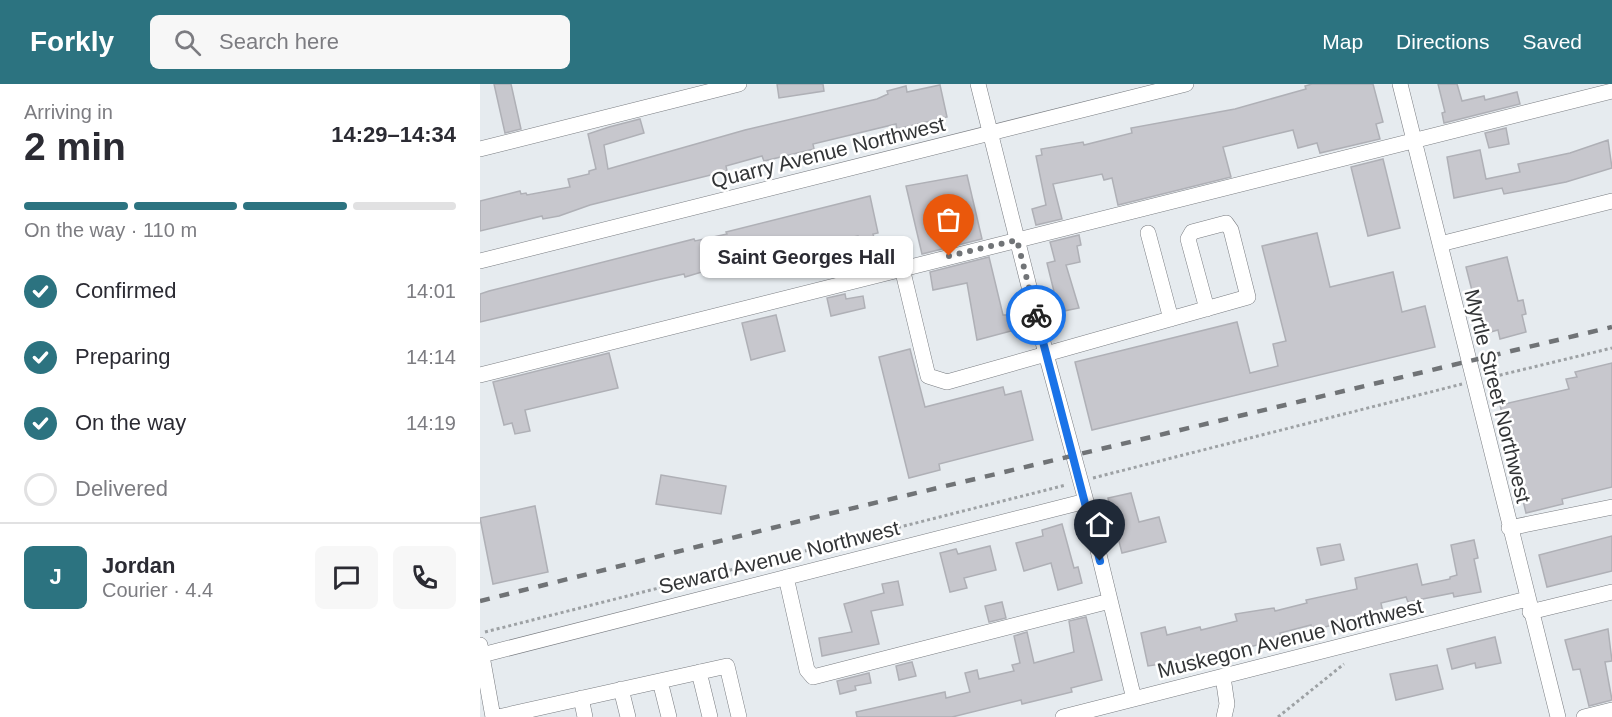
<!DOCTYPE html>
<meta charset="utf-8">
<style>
:root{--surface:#fff;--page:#f7f7f7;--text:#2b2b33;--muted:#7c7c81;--line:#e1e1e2;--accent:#2c7380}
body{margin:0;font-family:Arial,sans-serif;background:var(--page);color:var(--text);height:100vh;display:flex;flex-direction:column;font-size:22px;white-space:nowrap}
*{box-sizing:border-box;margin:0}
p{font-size:20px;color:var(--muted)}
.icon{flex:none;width:33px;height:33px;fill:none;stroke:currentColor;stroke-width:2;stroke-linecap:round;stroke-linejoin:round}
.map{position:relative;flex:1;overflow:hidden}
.side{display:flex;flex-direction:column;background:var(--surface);width:480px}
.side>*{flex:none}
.pin{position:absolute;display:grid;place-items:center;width:51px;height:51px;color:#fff;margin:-62px -26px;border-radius:50% 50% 50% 0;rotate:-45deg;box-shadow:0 0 6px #0007}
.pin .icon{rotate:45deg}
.courier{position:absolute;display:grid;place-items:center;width:60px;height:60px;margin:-30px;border:4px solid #1a73e8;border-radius:50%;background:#fff;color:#222;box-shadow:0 2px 8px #0007}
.bubble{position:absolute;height:42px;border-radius:9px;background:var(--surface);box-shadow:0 2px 4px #0004;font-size:20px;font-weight:700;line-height:42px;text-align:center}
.overview em{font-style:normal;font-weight:700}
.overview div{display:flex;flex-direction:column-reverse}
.overview{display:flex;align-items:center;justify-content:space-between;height:102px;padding:0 24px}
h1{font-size:39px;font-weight:700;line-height:45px}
.bar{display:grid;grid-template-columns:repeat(4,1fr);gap:9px 6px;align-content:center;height:72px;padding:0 24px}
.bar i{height:8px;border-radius:4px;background:var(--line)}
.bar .on{background:var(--accent)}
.bar p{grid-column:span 4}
.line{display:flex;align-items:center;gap:15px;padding:0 24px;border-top:2px solid var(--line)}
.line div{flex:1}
.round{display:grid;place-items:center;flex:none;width:63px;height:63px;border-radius:9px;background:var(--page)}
ol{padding:0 24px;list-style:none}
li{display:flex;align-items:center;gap:18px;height:66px}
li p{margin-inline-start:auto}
li .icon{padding:6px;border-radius:50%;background:var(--accent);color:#fff;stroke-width:4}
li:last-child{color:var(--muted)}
li i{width:33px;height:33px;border:3px solid var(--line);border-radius:50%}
header{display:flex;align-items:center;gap:36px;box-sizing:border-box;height:84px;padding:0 30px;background:var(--accent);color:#fff}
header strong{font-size:28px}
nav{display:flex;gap:33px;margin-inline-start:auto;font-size:21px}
.search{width:420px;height:54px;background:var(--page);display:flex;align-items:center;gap:15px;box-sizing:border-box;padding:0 21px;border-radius:9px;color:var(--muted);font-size:22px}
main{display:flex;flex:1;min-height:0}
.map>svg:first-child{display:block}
</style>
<header>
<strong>Forkly</strong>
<div class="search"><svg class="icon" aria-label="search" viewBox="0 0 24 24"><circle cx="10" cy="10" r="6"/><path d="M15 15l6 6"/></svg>Search here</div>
<nav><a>Map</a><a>Directions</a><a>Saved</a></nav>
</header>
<main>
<section class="side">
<div class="overview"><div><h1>2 min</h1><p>Arriving in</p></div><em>14:29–14:34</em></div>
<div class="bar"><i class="on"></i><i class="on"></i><i class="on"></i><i></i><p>On the way · 110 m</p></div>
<ol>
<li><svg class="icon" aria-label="check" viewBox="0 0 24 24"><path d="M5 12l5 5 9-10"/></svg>Confirmed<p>14:01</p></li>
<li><svg class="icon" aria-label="check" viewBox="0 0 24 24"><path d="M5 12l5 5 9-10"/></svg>Preparing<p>14:14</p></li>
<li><svg class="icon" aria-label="check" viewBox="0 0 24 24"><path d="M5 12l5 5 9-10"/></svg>On the way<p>14:19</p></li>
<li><i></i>Delivered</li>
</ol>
<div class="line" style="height:108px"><b class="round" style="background:var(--accent);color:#fff">J</b><div><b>Jordan</b><p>Courier · 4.4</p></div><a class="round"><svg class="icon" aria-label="chat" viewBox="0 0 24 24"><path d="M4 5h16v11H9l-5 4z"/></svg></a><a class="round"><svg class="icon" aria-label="phone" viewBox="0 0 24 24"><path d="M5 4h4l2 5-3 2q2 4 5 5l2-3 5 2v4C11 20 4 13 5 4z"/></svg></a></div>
</section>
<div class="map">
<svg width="1132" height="633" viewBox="0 0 1132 633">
<rect width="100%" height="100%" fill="#e6ebef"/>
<path fill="#c7c7cd" stroke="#afb0b6" stroke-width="1.5" d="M14,0H31L41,45L25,49Z
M297,0H343L344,7L299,14Z
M832,0H893L903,38L896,40L900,55L840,69L837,59L818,64L813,46L743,63L751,93L638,121L632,94L624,96L622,90L573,100L582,135L556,141L552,125L566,121L556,72L562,71L561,65L603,58L604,61L652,49L651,44L755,25L826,5L825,2Z
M958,0H977L982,17L1004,12L1005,16L1037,8L1040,20L964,39L962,29L965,28Z
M460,1L467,33L417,45L416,40L333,60L334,65L284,77L282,72L246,82L247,87L110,121L79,132L63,135L62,132L0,147V117L40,107L41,110L46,109L47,111L90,103L88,95L109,90V87L116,85L108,50L129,43L160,35L164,49L124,61L128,85L265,46L397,15L408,10L407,7L426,2L427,8Z
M1026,44L1029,60L1009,64L1005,49Z
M1128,56L1132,84L1086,98L1024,110L1022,104L974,114L967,73L1000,66L1006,95L1040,88L1038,80L1090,69Z
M903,75L920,144L888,152L871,83Z
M487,91L502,155L442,170L426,102Z
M390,112L398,149L393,150L401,180L386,184L378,152L352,158L351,154L321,162V165L304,169L222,185V188L205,193L204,190L177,196L0,238V210L9,207L214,155L215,157L247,150L246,148Z
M837,149L850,203L913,188L922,228L945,222L955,263L612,346L595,278L757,238L770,289L798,282L793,260L806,257L782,162Z
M599,151L601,161L597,162L600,178L586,181L599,224L579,228L567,179L575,177L570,158Z
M509,173L523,231H527L531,247L497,256L487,199L453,206L450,188Z
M1027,173L1038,217L1043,216L1046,230L1042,231L1046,248L1020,255L1018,246L1003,250L986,183Z
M365,210L366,215L383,212L385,224L351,232L347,214Z
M296,231L305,267L271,276L262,239Z
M430,265L445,323L523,303L525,311L541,307L553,356L459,380L460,386L429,394L399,273Z
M129,269L138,304L45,326L50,347L35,350L32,339L24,341L13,298Z
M1132,279V403L1082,415L1083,420L1046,429L1020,321L1089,305L1086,295L1097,293L1095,288Z
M181,391L246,402L241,430L176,420Z
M651,409L659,438L679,433L686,458L642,469L628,414Z
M55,422L68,488L13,500L0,434Z
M582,440L594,484L598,483L602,499L578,506L571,479L544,487L536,459L563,452L562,446Z
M1132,452V487L1067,503L1059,471Z
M994,456L998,474L994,475L1001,508L974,513L973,509L928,518L926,513L901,519L903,529L832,546L831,541L800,549L801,555L730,573L668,582L661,549L685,543L687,551L720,543L721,546L757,537L755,530L794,524L795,527L827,519L826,516L877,505L875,494L937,480L942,501L970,495V493L977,491L971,461Z
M860,460L864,476L841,481L837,464Z
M510,462L516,486L484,494L487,504L470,508L460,469L476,465L478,470Z
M418,497L423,521L391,527L399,560L342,572L339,554L372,548L364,520L404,509L402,500Z
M522,518L526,534L509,538L505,522Z
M606,533L622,596L591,604L592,608L542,620L541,616L472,633H377L376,628L465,608L466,614L490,608L485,589L497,586L499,595L534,587L532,581L540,579L534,552L547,548L554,579L594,568L589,537Z
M1128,545L1132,577L1125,578L1132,616L1109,622L1100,585L1093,586L1085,556Z
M1015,553L1021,579L996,584L995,579L972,585L967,565Z
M432,578L436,592L419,596L416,582Z
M957,581L963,605L916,616L910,590Z
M389,589L391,599L375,602L376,606L360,610L357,597Z"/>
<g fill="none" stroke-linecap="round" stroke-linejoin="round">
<g stroke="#797c81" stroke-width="16">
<path id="minor" d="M498,0L566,270L606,417L654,615
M920,0L1078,633
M0,65L259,0
M668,149L691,235
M960,160L1132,117
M0,177L706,0
M422,184L448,292L467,298L768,213L751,146L746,139L712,148L708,155L727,225
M0,291L1132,7
M1029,444L1132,423
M306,493L327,586L333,593L630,517
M1050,528L1132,508
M0,561L13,633
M2,571L606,417
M219,588L230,633
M743,593L747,620L744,633
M180,597L189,633
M141,605L148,633
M101,614L105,633
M18,633L247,582L259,633
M583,633L1047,515
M1104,633L1132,626"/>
</g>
<path stroke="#9da1a4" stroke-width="3" stroke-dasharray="3 3" stroke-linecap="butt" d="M1008,294L1132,264
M613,394L982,300
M5,548L586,401
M798,633L864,580"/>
<use href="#minor" stroke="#fff" stroke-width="15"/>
<path stroke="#707376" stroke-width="4.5" stroke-dasharray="10 10" stroke-linecap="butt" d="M0,517L340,432L1132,243"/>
</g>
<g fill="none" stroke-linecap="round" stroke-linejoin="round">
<path stroke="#717477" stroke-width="6" stroke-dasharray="0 10.8" d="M469,172L537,156L556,231"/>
<path stroke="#1a73e8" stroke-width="8" d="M556,231L620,477"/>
</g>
<g text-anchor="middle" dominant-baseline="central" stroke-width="5" stroke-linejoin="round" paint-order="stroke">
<g font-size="21" fill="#323436" stroke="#fff">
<text transform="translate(348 68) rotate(-14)">Quarry Avenue Northwest</text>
<text transform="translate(1018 312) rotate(76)">Myrtle Street Northwest</text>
<text transform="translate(299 473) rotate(-14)">Seward Avenue Northwest</text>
<text transform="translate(810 554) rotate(-14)">Muskegon Avenue Northwest</text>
</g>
</g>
</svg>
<div class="pin" style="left:469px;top:172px;background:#ea580c"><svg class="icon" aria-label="bag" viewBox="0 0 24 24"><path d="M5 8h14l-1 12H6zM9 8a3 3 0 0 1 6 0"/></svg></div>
<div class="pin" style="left:620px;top:477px;background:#1f2937"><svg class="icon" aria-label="home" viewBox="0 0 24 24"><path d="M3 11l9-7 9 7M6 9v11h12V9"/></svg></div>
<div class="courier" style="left:556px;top:231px"><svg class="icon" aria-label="bike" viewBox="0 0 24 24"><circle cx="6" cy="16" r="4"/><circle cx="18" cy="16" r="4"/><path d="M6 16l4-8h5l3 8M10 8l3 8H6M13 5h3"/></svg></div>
<div class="bubble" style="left:220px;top:152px;width:213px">Saint Georges Hall</div>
</div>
</main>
